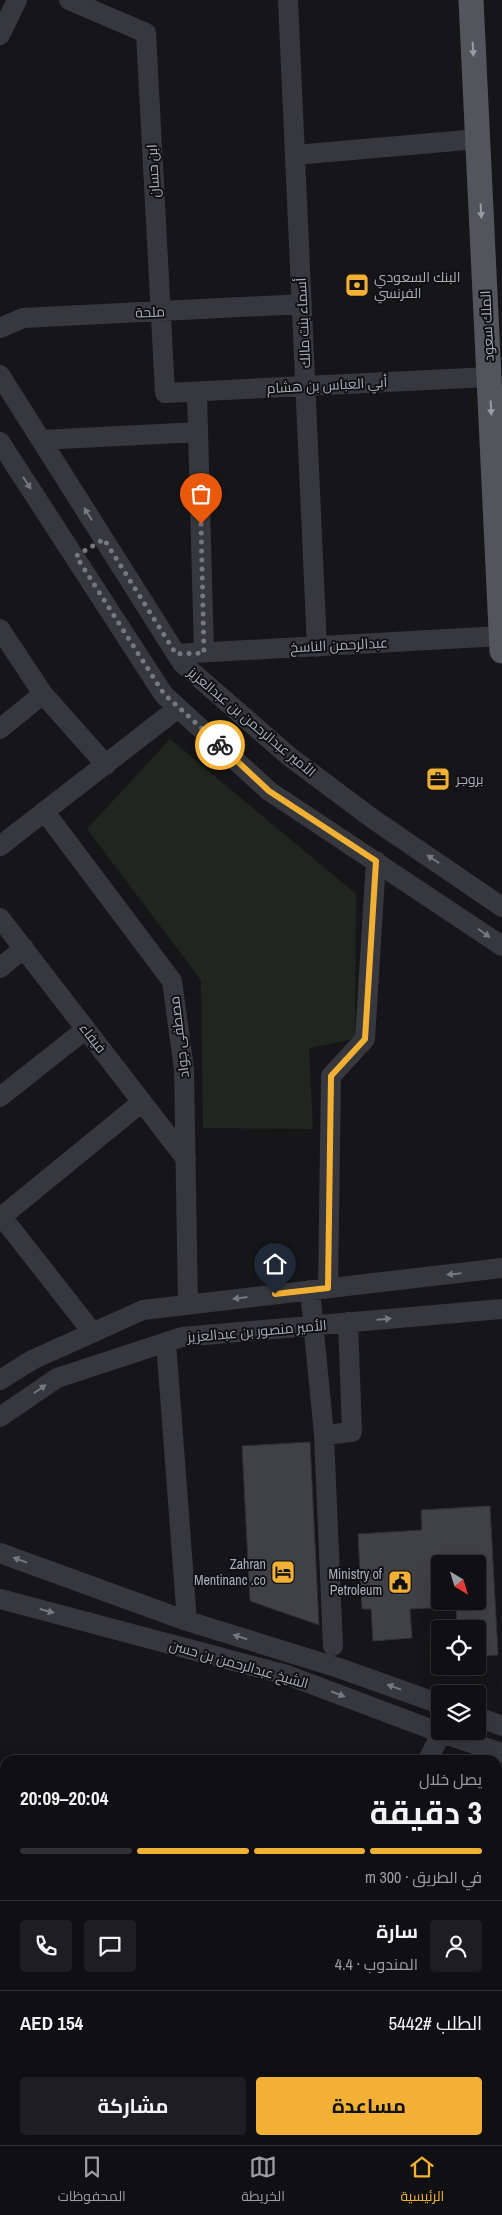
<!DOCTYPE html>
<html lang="ar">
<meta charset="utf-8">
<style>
:root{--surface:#101012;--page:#1e1e20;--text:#f1f3f6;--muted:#9c9d9f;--line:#303032;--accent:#f2b134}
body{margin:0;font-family:"Archivo Narrow",Cairo,sans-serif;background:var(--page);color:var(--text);direction:rtl;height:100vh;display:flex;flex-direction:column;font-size:19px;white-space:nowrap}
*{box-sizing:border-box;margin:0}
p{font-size:16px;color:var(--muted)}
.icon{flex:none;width:28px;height:28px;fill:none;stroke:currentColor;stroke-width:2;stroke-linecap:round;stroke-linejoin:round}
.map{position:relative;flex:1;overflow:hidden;direction:ltr}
.panel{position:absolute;left:0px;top:1755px;width:502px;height:390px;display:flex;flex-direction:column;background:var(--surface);border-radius:15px 15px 0 0;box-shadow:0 5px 20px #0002,0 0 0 1px var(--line);direction:rtl}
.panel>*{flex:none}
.needle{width:32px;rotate:142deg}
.buttons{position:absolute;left:431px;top:1555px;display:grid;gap:10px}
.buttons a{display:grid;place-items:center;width:55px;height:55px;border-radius:5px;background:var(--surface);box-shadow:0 5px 20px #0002,0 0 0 1px var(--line);font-size:25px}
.pin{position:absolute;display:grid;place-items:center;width:42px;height:42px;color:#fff;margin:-51px -21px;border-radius:50% 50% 50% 0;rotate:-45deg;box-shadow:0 0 5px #0007}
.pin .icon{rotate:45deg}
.courier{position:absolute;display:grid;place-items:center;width:50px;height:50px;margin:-25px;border:4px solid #f2b134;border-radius:50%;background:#fff;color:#222;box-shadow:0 1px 6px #0007}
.summary em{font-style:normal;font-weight:700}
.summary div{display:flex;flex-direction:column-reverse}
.summary{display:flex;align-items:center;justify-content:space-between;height:85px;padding:0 20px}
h1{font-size:32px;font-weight:700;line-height:38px}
.bar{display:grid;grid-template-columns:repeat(4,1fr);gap:8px 5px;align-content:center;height:60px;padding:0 20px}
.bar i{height:6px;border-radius:4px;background:var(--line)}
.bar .active{background:var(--accent)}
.bar p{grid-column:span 4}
.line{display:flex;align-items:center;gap:12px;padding:0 20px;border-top:1px solid var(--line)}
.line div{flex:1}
.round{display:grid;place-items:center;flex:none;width:52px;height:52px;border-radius:5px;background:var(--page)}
.action{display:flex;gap:10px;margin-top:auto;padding:10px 20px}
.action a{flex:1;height:58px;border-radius:5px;background:var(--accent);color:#111;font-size:20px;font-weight:700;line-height:58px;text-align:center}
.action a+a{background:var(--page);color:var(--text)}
.tabs{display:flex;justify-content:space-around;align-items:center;height:70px;border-top:1px solid var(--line);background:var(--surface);font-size:14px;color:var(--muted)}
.tabs a{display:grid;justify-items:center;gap:2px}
.tabs .active{color:var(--accent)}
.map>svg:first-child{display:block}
</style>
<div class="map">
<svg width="502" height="2145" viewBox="0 0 502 2145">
<rect width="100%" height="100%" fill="#161618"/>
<path fill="#1e261f" d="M170,739L356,894L355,1039L309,1048L313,1129L203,1128L201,980L87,829Z"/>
<path fill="#404145" stroke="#303034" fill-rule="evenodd" d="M310,1442L319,1625L250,1601L242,1446Z
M490,1506L498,1655L478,1656V1629H457L456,1607L410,1609L412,1638L373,1641L371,1609H362L358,1534L422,1530L421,1510ZM440,1564H478V1601H440Z"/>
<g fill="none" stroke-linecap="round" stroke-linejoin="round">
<path stroke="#37383d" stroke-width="20" d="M69,0L146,33L165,393L489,377
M288,0L317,647
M0,35L17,0
M295,155L478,139
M0,328L23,318L302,304
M0,375L182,663L290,757L373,819L502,907
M197,393L204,653
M41,440L198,432
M0,442L164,695L269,791L502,946
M0,629L43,694L106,765
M176,654L501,636
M0,729L43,694
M45,812L172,981L184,1069L188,1305
M0,846L178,708
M0,918L186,1159
M0,968L24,948
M0,1097L86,1029
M2,1217L93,1333
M0,1218L142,1102
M328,1287L331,1076L365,1039L376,861
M310,1290L324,1435L352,1432L348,1322
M166,1342L187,1621
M0,1380L32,1360L143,1310L502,1268
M0,1417L57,1378L182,1337L502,1309
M324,1435L333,1646
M0,1553L187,1621L339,1668L440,1704
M0,1599L287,1675L441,1733L502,1753
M478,1717L502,1726
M428,1760L441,1733
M0,1778L5,1781
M498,1925L502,1927
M498,2056L502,2047
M0,2067L5,2056
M0,2083L5,2085
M132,2140L143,2145L146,2140
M375,2140L386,2145
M243,2145L245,2140
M313,2145L315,2140
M454,2145L456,2140"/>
<path stroke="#53555c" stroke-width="25" d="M471,0L502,651"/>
</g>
<defs><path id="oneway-solid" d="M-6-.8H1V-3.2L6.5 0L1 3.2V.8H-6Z" transform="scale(1.25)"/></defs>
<g fill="#979ba6">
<use href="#oneway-solid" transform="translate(473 49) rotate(87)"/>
<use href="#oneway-solid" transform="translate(481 211) rotate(87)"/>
<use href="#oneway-solid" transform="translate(491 408) rotate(87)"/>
</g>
<g fill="#757881">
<use href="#oneway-solid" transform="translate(27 483) rotate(57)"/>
<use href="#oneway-solid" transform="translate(88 514) rotate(-122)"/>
<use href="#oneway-solid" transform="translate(433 859) rotate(-146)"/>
<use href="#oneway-solid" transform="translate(484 933) rotate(35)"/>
<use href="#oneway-solid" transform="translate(454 1274) rotate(174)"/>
<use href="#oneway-solid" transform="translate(240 1298) rotate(173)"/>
<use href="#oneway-solid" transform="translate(384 1319) rotate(-5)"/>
<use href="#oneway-solid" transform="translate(40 1389) rotate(-35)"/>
<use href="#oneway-solid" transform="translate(20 1560) rotate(-160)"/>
<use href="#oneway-solid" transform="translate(47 1611) rotate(15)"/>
<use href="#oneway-solid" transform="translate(240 1637) rotate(-163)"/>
<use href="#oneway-solid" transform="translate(394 1687) rotate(-160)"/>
<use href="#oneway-solid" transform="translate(338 1694) rotate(21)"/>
</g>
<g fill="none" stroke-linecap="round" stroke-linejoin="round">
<path stroke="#757880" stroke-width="5" stroke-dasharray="0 9" d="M201,524L204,653L176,654L104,539L76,556L164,694L220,745"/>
<path stroke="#f2b134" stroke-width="6" d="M220,745L269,791L376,861L365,1039L331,1076L328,1288L275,1294"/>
</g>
<defs>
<g id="bank-square" transform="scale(1.25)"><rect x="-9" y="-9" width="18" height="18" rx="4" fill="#f2b134" stroke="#111113"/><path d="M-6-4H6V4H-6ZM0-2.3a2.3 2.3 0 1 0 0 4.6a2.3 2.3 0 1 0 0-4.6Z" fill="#111"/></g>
<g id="office-square" transform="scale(1.25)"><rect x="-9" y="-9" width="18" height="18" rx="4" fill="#f2b134" stroke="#111113"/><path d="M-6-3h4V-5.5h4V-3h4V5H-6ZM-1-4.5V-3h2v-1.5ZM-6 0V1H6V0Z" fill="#111"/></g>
<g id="hotel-square" transform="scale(1.25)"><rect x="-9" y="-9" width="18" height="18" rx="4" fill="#f2b134" stroke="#111113"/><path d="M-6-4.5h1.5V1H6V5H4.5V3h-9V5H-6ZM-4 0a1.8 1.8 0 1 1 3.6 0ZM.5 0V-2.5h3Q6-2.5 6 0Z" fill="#111"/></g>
<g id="civic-square" transform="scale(1.25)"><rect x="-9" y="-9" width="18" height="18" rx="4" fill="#f2b134" stroke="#111113"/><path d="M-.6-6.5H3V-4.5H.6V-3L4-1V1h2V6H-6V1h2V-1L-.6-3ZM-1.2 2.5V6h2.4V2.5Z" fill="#111"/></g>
</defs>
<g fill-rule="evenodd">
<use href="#bank-square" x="357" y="285"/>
<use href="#office-square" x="438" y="779"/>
<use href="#hotel-square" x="283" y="1572"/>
<use href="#civic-square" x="400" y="1582"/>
</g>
<g text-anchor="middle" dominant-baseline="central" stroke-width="4" stroke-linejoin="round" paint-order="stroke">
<g font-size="14" fill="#a8adb8" stroke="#111113">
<text transform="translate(153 171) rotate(-93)">ابن حسان</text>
<text transform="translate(150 312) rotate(-3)">ملحة</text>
<text transform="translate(303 323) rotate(-93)">أسماء بنت مالك</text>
<text transform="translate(487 326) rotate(-93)">الملك سعود</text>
<text transform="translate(327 385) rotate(-3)">أبي العباس بن هشام</text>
<text transform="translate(339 645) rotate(-3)">عبدالرحمن الناسخ</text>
<text transform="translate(252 722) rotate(40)">الأمير عبدالرحمن بن عبدالعزيز</text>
<text transform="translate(179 1037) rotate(-97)">مصطفى جواد</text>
<text transform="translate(93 1038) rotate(52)">فيفاء</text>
<text transform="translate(257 1331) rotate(-5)">الأمير منصور بن عبدالعزيز</text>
<text transform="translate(239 1664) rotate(16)">الشيخ عبدالرحمن بن حسن</text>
</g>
<g font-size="14" fill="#a8adb8" stroke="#111113" text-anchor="start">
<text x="374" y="277">البنك السعودي<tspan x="374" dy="16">الفرنسي</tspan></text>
<text x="456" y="779">بروجر</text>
<text x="266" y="1564" text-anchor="end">Zahran<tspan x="266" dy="16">Mentinanc .co</tspan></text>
<text x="382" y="1574" text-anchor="end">Ministry of<tspan x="382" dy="16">Petroleum</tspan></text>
</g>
</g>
</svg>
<div class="buttons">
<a><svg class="needle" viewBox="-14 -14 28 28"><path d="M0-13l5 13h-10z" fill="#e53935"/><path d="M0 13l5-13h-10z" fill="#9c9d9f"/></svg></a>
<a><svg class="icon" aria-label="locate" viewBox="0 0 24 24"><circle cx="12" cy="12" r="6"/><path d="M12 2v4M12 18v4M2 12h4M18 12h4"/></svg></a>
<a><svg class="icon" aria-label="layers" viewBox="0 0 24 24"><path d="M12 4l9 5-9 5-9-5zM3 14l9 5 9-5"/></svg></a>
</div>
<div class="pin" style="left:201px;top:524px;background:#ea580c"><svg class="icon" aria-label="bag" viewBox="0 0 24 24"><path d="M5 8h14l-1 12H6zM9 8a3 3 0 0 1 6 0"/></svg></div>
<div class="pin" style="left:275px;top:1294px;background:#1f2937"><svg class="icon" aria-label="home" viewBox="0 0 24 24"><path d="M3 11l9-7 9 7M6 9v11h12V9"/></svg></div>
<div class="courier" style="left:220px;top:745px"><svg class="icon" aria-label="bike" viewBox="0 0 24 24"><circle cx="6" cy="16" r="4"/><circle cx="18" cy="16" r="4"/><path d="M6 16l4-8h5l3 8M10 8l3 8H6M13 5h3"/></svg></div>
<section class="panel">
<div class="summary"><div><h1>3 دقيقة</h1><p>يصل خلال</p></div><em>20:04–20:09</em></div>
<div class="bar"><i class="active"></i><i class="active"></i><i class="active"></i><i></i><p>في الطريق · 300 m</p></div>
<div class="line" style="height:90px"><a class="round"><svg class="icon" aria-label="person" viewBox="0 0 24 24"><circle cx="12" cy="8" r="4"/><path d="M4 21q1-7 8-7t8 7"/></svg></a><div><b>سارة</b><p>المندوب · 4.4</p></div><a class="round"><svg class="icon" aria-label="chat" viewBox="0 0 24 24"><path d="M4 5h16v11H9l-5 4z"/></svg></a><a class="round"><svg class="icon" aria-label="phone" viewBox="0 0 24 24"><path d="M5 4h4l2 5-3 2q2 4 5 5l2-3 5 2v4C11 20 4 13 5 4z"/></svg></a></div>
<div class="line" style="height:65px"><div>الطلب #5442</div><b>AED 154</b></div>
<div class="action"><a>مساعدة</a><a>مشاركة</a></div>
</section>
</div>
<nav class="tabs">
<a class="active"><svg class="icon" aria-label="home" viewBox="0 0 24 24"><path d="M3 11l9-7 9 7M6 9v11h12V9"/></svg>الرئيسية</a>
<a><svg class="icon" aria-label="map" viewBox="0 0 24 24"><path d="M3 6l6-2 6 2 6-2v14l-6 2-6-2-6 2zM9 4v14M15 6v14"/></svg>الخريطة</a>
<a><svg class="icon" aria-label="saved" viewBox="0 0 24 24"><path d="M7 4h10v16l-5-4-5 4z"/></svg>المحفوظات</a>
</nav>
